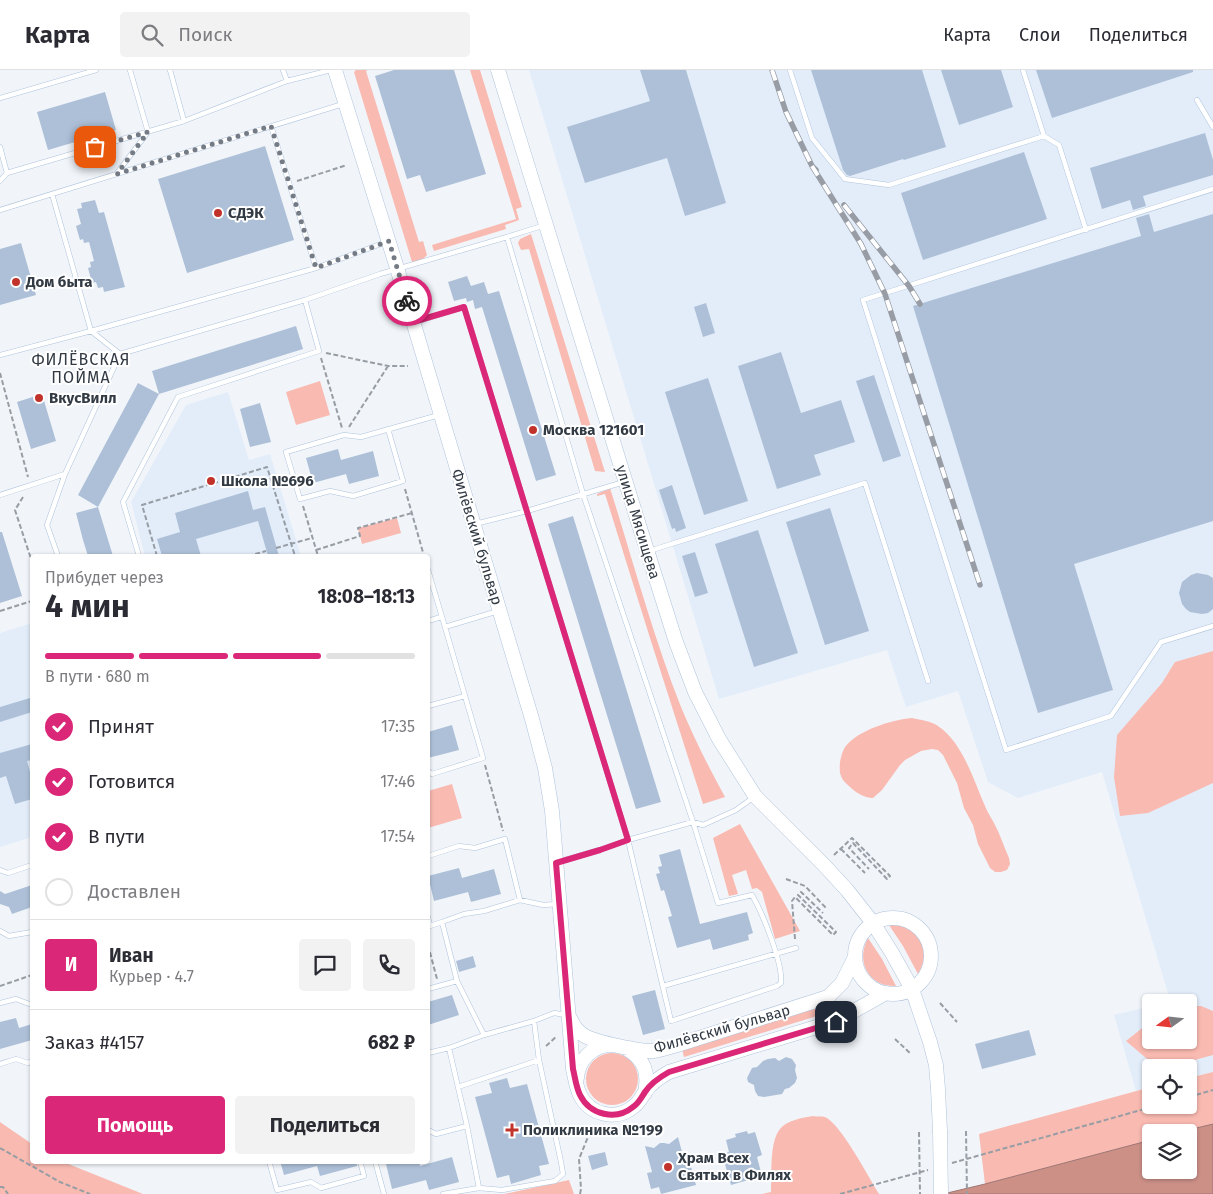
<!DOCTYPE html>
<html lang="ru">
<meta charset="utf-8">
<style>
:root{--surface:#fff;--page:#f2f2f3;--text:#2b2b33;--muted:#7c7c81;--line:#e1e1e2;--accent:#db2777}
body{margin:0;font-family:"Fira Sans",sans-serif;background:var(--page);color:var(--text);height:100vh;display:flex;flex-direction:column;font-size:19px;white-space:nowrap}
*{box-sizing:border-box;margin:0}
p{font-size:16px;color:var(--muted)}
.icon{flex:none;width:28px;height:28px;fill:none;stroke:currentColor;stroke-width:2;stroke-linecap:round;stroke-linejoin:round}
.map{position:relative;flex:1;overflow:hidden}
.panel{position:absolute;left:30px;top:484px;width:400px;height:610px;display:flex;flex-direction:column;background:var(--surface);border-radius:5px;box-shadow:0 1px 4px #0004}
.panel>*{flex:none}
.needle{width:32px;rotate:255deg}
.controls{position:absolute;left:1142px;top:924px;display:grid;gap:10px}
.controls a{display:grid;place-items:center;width:55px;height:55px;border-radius:5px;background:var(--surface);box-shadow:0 1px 4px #0004;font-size:25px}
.pin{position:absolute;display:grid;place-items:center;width:42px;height:42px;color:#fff;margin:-21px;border-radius:10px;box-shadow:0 2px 8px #0006}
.courier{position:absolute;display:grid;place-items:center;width:50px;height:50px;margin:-25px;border:4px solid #db2777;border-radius:50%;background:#fff;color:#222;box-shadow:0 1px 6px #0007}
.summary em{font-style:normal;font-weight:700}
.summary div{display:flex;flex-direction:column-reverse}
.summary{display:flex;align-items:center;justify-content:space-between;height:85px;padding:0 15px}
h1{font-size:32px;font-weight:700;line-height:38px}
.bar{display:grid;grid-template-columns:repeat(4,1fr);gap:8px 5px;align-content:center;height:60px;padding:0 15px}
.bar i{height:6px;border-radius:4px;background:var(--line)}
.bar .selected{background:var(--accent)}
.bar p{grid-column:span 4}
.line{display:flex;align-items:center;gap:12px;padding:0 15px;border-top:1px solid var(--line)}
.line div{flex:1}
.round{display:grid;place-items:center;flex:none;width:52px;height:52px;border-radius:5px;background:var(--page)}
ol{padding:0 15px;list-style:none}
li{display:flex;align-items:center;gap:15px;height:55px}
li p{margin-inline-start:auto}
li .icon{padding:5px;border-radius:50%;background:var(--accent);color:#fff;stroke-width:4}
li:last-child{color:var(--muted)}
li i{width:28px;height:28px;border:2px solid var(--line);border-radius:50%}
.action{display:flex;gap:10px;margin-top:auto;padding:10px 15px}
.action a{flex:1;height:58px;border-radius:5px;background:var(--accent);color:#fff;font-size:20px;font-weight:700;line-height:58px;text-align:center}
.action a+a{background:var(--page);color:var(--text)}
header{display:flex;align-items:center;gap:30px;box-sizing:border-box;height:70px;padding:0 25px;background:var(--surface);border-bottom:1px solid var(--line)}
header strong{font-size:24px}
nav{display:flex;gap:28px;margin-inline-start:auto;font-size:18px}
.search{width:350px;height:45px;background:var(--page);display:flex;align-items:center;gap:12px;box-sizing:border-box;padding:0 18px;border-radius:5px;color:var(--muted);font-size:19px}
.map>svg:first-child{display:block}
</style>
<header>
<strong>Карта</strong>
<div class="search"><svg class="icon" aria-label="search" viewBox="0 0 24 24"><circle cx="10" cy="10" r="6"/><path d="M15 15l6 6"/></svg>Поиск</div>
<nav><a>Карта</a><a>Слои</a><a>Поделиться</a></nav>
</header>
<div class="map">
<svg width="1213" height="1124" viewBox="0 0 1213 1124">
<rect width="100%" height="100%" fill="#f1f5fa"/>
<path fill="#e3edfa" d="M529,0H1213V1002L1189,1008V998H1151V1017L1136,1021L1114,945L1151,936V970H1189V932H1163L1170,930L1102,702L1018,728L988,712L958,621L906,637L887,580L719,629Z
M228,322L249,390L270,384L301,486H145L131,432L186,335Z
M32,553V767L0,777V563Z"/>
<path fill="#f9bab1" d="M356,0H368L366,1L419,172L423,171L427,185L422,190L412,192L354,2Z
M470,0H480L522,137L516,139L519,150L505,155L506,159L434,181L432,175L516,149Z
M531,164L605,402L595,401L529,179L521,180L518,173L520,169Z
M320,311L330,345L296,355L286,322Z
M610,418C633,491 653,566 681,637C694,668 709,698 725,727L703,734L650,568L605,424L597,426V424Z
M397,448L401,463L362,474L358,458Z
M1213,581V713L1148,743L1120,746L1114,707L1117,665L1162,613L1175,592Z
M912,648C921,650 931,651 938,656C963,673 973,709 985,736C987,742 991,747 994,753C1000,764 1004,777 1009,788L1010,794L1007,800L1001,802H995L990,798L978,774L973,755L964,738L957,713L943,685L938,680L932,679L921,681L905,690L900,695L882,720L873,728C864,728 855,722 849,716C840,709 839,703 840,692C841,687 842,682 845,677C858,660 891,650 912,648Z
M452,714L462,748L428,758V721Z
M740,754L800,861L775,869L762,822L757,818L752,819L746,800L732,805L738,824L729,826L713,768Z
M896,854C921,861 932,881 918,904L903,876L889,855Z
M868,868L882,889L896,916C869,917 855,892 868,868Z
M828,934L830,942L684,987L682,979Z
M1189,936H1201L1213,941V985L1180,994H1153L1126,971L1151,951V970H1189Z
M586 1009a26 26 0 1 1 52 0a26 26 0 1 1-52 0Z
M1213,1002V1054L1180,1062H1151V1070L985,1114L979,1064L1151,1017V1035H1189V1008Z
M813,1046C816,1047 822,1046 825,1047C841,1054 869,1108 879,1124H762L771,1122C772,1105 769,1072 780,1059C787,1050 802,1048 813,1046Z
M0,1052L32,1074V1091H61L143,1124H0Z
M569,1110L574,1124H504Z"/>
<path fill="#cc9087" stroke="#9e7673" d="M1213,1054V1124H943L985,1114L1151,1070V1100H1189V1062H1180Z"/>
<path fill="#adc0d8" d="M394,0H454L486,104L426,122L420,105L407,109L375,6Z
M640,0H686L726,133L685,146L667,88L585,113L567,57L650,31Z
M811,0H922L946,77L904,90L903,89L850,106L847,105L843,100Z
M941,0H1001L1013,37L959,55Z
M1036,0H1193V2L1052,48Z
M105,22L116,60L48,80L37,42Z
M1205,63L1213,90V105L1143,126L1146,136L1133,140L1130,130L1102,139L1090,98Z
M265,76L294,170L187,203L158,109Z
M1024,82L1047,149L923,190L901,123Z
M95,130L99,143L104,142L125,217L104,222L103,217L98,218L96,212L92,213L88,198L91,197L90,192L94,191L89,172L84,173L83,169L80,170L76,156L81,154L77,139L82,138L81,133Z
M1149,144L1154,162L1213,144V451L1074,494L1113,620L1038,643L913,236L1141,166L1136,148Z
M21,173L36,225L0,235V179Z
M467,206L471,216L484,212L488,224L499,221L556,405L536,411L482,237L475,239L473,230L467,232L466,228L454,231L448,212Z
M706,233L715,263L703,267L694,237Z
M296,256L303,279L159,324L152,301Z
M781,282L801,343L841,330L855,372L814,385L821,405L777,419L738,296Z
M874,305L901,386L883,392L856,311Z
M708,308L748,431L704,445L665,322Z
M138,313L159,324L98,437L78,425Z
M42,324L56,371L31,379L17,332Z
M260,333L271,372L250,377L240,339Z
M338,379L341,390L373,381L379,406L349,414L346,404L313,413L306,388Z
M672,415L686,458L676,462L675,458L672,459L659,420Z
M248,421L253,440L265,437L279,486H268L258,451L196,469L201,486H162L157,469L180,462L175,443Z
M98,437L113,486H88L83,470L76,443Z
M830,438L869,561L825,575L786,452Z
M573,446L661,732L636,739L548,454Z
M758,460L798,583L754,597L715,474Z
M0,462H2L22,526L0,533Z
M695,482L708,523L695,527L682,486Z
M1197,503L1208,505L1213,508V539L1208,543L1202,544L1190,542L1186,539L1182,534L1179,523L1182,512L1191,505Z
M30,628L32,635V642L0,652V637Z
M452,655L459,680L428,688V662Z
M32,674V690L27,691L32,709V729L15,734L6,706L0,708V683Z
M680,779L700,854L747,842L753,863L748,865L749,870L713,880L710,869L677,878L668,847L672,846L664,820L661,821L656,804L660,803L658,797L662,796L659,785Z
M459,798L462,808L494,799L501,824L471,832L468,822L434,831L428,806Z
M32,815V837L12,844L9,837L0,834V821L5,824Z
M473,886L476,897L459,902L456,891Z
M655,920L665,959L643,965L632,926Z
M452,925L459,945L428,955V932Z
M16,948L19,958L32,954V970L0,979V952Z
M1029,960L1036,985L982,999L975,974Z
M786,987L792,989L796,995L795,1000L797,1008L795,1013L789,1018L785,1019L782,1024L764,1027L758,1026L755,1021L754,1015L748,1012L747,1008L752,998L757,997L763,991L768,989L775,988L779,991Z
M507,1008L510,1018L527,1014L549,1094L539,1096L541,1105L511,1114L509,1105L497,1108L475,1027L492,1023L489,1013Z
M747,1061L748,1064L755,1062L762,1085L757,1087L762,1106L731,1115L722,1084L729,1082L726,1070L736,1067L735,1064Z
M678,1067L686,1097L691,1096L696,1115L661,1124L659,1117L651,1119L647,1103L652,1102L645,1076L654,1078L660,1073H664L669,1074Z
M605,1082L608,1095L592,1100L588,1086Z
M452,1087L459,1112L429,1120L426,1110L392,1119L386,1094L396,1091H419L420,1096Z
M280,1091H356L357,1096L320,1106L317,1096L284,1105Z"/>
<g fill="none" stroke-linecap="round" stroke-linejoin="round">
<g stroke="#afc3db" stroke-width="5.5">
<path id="lane" d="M170,0L184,51
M283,0L287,11
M790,0L812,68L845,109L889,115L1044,66L1059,75L1086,160
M1023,0L1044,66
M0,28L96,0
M1197,30L1213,57
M271,56L316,198
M0,77L7,103L184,51L287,11L331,0
M117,103L148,62L130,0
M0,111L7,103
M1213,119L863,230L1006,680L1111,646L1161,572L1213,556
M52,124L91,261L316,198L386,172
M0,140L343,34
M507,167L583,424L693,752L718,833L752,825C762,842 783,893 781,913L777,916L671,951L628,770L693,752L703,755L736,740L754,727
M416,252L464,237L628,770L599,780L558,792
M0,285L91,261L120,284
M388,359L403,411L353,426L330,421L300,429L286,382L344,365L361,367L439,345
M0,425L65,404L120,284L305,230L380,204L507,167L545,155
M475,454L527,441L624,412
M649,481L865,413L928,611
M58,486L47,455L65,404
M139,486L123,432L178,327L319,281L305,230
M428,500L445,557
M428,551L441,547
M428,636L465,626
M428,701L432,704L483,688L445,557L498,541
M428,786L459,776L475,778L505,769L520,830
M0,800L8,803L32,795
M428,847L430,856L442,852L457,911L484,965
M442,852L464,844L484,841L520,830L543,835L558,834
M0,861L9,866L32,862
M663,916L796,878
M428,919L457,911
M0,933L16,929L32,935
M428,983L449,978L484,965L534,951L554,943L567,945
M0,994L16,989L28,993L32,991
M458,1017L539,990
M428,1060L436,1064L467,1056
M269,1091L277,1120L311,1112L321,1118L364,1106L360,1091
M375,1091L384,1124
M479,1118L502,1120L555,1111L563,1104L561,1092L539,990L534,951
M443,1124L479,1118L467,1056L449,978"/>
</g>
<g stroke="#afc3db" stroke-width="15">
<path id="secondary" d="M335,0L397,198L532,649L545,698L552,741L573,999C575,1007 576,1017 580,1025C590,1045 616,1051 633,1037C639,1033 641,1028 645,1022C651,1013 660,1007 669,1002L836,951L886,923
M498,0L639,455L676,572L695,622L719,669L755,726L824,795L847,820L873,853L892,883L912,919L930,972L936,995L938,1019L940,1061
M855 886a38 38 0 1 1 76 0a38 38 0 1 1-76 0Z
M570,948C573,955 577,962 585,966C595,972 642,982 654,981C662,980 670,977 677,975L828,927L842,913L855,887
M627,979C645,990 649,1003 645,1023
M577,1008C578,990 593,975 611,975"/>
</g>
<path stroke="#979da4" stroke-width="2" stroke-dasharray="5 2.5" stroke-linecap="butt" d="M297,111L347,95
M326,283L388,296H408
M321,288L342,358
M0,303L28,407
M349,357L388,296
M405,419L424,486
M23,427L15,440L32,492
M303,436L318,486
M276,478L312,468
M316,480L360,466L358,458L412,443
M157,486L142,435L267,397L295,486
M248,486L266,481
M0,541L32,531
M485,695L503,761
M841,779L865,803
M834,785L852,768L890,806L887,809L853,773L849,778L869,799
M786,809L805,816L827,839
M795,869L792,831L795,827L833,865L836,862L798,825L801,822L823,843
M428,875L437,909
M0,916L32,905
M940,933L957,952
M895,969L910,983
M546,976L557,966
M1189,1027L1213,1020
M0,1078L60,1112L90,1124
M952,1093L1159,1035
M0,1117H3L8,1124
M580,1124L581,1119L579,1089L592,1057
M840,1124L928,1100"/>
<use href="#lane" stroke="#fff" stroke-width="4.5"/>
<use href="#secondary" stroke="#fff" stroke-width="14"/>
<g stroke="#989da5" stroke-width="5.5">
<path id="rail" d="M772,0L786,42L812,96L816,100
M812,96L861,174L885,224L980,515
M844,135L909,216L920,234"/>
</g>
<use href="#rail" stroke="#fff" stroke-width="4" stroke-dasharray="11" stroke-linecap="butt"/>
<g stroke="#afc3db" stroke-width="15" stroke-linecap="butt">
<path id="secondary-bridge" d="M940,1061L941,1124"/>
</g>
<path stroke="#979da4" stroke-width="2" stroke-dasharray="5 2.5" stroke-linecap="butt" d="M966,1061L967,1124
M919,1062L920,1124"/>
<use href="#secondary-bridge" stroke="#fff" stroke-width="14"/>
</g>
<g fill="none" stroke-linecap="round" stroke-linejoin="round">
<path stroke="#757b84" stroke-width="5" stroke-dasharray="0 9" d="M95,77L148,62L117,104L271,56L316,198L389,171L407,231"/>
<path stroke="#db2777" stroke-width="6" d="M407,231L413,252L464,237L628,770L600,780L556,793L573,999C575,1007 576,1017 580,1025C590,1045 616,1051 633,1037C639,1033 641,1028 645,1022C651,1013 660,1007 669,1002L836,952"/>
</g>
<g fill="#c1332a" stroke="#fff" stroke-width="2">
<circle cx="218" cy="143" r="5"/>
<circle cx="16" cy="212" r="5"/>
<circle cx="39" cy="328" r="5"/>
<circle cx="533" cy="360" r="5"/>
<circle cx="211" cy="411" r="5"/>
<path d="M509.5 1052.5h5v5h5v5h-5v5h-5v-5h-5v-5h5z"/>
<circle cx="668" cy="1097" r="5"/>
</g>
<g text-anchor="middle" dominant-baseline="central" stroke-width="4" stroke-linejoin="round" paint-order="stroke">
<g font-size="15" font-weight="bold" fill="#323a44" stroke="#fff" text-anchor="start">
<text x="228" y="143">СДЭК</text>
<text x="26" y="212">Дом быта</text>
<text x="49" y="328">ВкусВилл</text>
<text x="543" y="360">Москва 121601</text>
<text x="221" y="411">Школа №696</text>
<text x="523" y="1060">Поликлиника №199</text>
<text x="678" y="1088">Храм Всех<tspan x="678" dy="17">Святых в Филях</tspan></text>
</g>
<g font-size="15" fill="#323a44" stroke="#fff">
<text transform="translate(638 452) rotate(73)">улица Мясищева</text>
<text transform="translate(477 467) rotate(73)">Филёвский бульвар</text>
<text transform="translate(722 959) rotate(-16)">Филёвский бульвар</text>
</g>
<g font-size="16" letter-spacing="1" fill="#323a44" stroke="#fff">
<text x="81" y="289">ФИЛЁВСКАЯ<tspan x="81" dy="18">ПОЙМА</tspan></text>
</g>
</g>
</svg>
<div class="controls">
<a><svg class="needle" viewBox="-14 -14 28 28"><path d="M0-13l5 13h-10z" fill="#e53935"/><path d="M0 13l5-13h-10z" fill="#7c7c81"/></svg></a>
<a><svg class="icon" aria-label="locate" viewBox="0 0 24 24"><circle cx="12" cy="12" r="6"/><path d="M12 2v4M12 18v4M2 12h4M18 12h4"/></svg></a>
<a><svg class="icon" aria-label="layers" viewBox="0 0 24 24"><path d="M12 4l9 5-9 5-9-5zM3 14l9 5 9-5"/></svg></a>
</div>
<div class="pin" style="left:95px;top:77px;background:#ea580c"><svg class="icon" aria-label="bag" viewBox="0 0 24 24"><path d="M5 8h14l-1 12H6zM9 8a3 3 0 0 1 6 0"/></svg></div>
<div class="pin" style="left:836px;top:952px;background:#1f2937"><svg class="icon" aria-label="home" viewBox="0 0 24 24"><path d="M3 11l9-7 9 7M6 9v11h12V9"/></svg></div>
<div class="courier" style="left:407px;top:231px"><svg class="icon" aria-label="bike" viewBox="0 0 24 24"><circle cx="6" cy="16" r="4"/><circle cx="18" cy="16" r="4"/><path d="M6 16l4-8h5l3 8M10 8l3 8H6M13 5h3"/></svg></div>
<section class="panel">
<div class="summary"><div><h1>4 мин</h1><p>Прибудет через</p></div><em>18:08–18:13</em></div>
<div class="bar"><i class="selected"></i><i class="selected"></i><i class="selected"></i><i></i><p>В пути · 680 m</p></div>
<ol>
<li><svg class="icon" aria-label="check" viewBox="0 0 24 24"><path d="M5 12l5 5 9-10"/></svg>Принят<p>17:35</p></li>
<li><svg class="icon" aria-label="check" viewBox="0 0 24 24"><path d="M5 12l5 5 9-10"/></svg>Готовится<p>17:46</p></li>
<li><svg class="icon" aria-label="check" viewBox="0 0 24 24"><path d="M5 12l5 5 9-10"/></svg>В пути<p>17:54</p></li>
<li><i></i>Доставлен</li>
</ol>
<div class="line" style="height:90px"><b class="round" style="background:var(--accent);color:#fff">И</b><div><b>Иван</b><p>Курьер · 4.7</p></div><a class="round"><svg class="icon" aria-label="chat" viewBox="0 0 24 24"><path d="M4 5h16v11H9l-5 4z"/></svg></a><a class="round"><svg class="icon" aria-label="phone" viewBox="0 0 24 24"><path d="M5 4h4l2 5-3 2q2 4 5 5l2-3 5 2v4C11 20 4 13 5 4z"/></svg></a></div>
<div class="line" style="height:65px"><div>Заказ #4157</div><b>682 ₽</b></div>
<div class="action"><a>Помощь</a><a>Поделиться</a></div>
</section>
</div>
